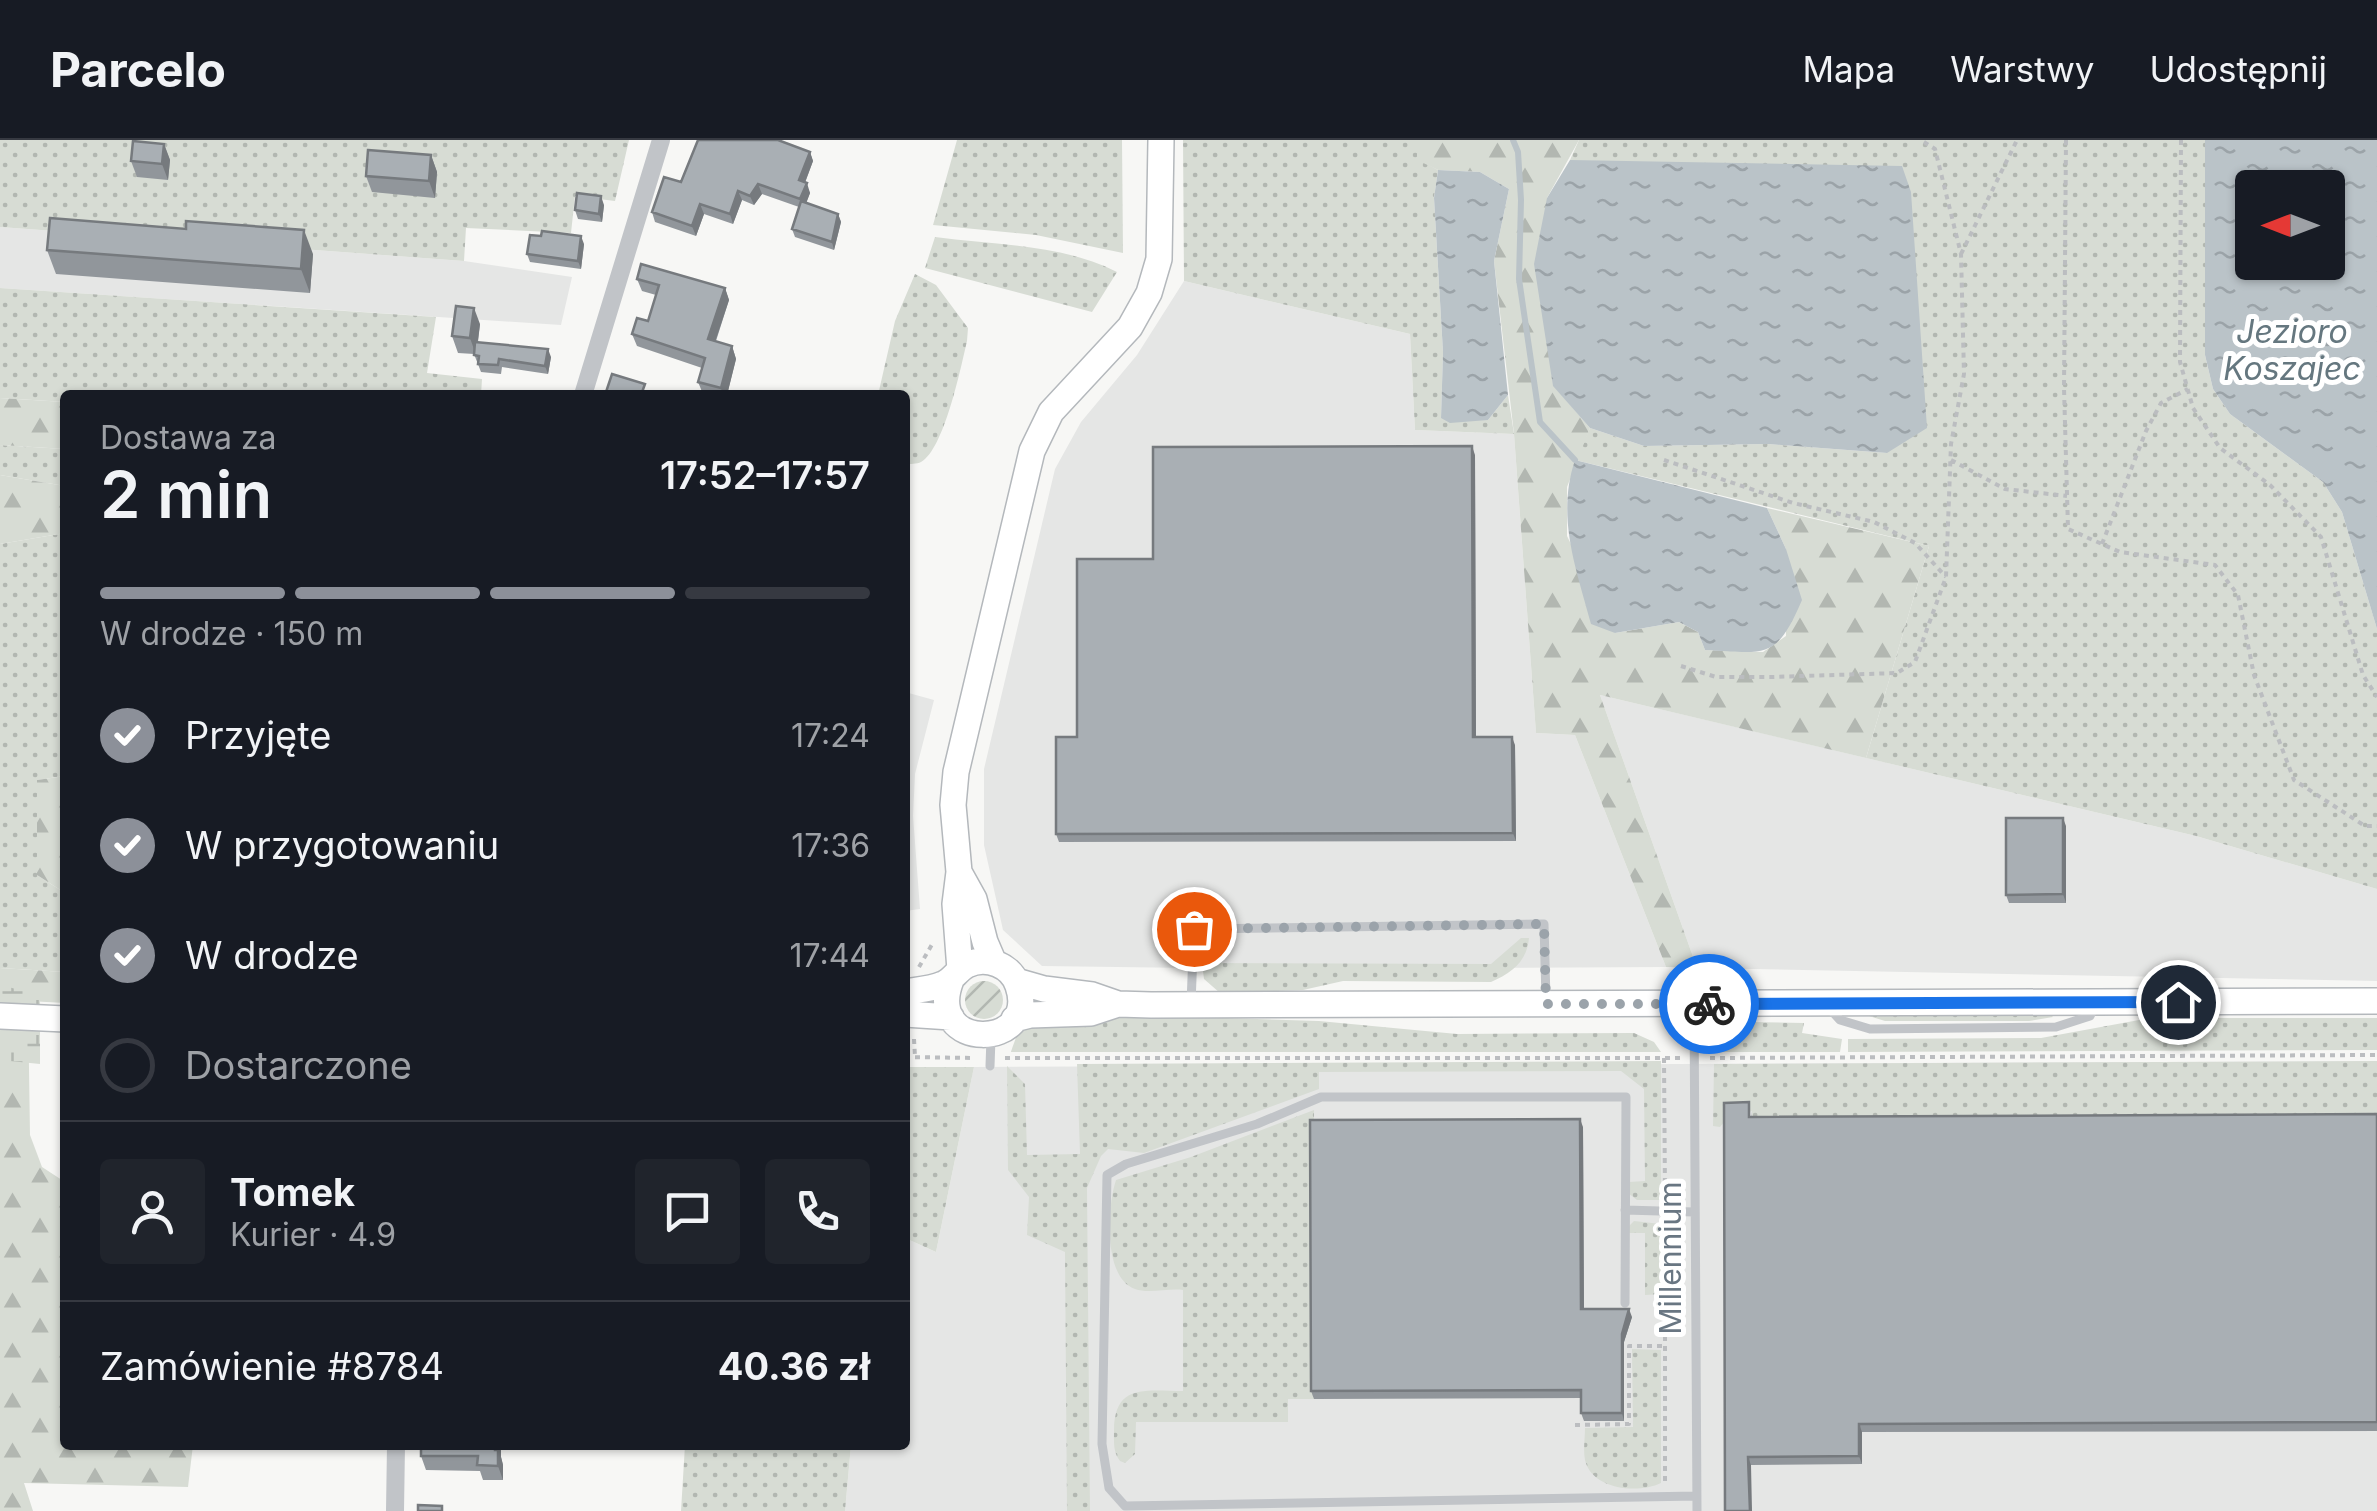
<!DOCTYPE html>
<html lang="pl">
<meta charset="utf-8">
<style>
:root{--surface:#171b24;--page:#20242c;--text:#f1f3f6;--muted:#9ea1a6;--line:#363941;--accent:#8c9099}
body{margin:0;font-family:Inter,sans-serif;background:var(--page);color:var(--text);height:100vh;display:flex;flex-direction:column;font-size:38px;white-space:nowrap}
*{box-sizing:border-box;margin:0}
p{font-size:32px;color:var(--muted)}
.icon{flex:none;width:55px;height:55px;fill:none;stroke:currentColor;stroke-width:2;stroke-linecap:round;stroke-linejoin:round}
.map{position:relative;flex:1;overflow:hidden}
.side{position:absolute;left:60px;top:250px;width:850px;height:1060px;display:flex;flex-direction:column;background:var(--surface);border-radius:10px;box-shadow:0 2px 8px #0004}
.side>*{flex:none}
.needle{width:65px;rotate:270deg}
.tools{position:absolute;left:2235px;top:30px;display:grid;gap:20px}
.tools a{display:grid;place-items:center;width:110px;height:110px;border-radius:10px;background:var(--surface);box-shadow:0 2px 8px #0004;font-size:50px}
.pin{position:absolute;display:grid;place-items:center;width:85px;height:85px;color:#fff;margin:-42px;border:5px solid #fff;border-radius:50%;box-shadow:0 2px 10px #0007}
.courier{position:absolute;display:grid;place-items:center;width:100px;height:100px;margin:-50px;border:8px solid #1a73e8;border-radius:50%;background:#fff;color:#222;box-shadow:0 2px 12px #0007}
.summary em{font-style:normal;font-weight:600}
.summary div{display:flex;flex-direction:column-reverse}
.summary{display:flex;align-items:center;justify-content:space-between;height:170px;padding:0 40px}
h1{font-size:65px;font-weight:600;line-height:75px}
.bar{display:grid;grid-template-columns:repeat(4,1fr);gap:15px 10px;align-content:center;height:120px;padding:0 40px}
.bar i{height:12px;border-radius:8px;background:var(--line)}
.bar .active{background:var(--accent)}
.bar p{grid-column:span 4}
.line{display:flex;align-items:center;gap:25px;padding:0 40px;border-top:2px solid var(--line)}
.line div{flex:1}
.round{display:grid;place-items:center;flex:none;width:105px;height:105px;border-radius:10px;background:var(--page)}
ol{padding:0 40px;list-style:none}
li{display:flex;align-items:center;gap:30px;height:110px}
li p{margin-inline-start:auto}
li .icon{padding:10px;border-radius:50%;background:var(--accent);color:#fff;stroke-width:4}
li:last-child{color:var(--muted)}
li i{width:55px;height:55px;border:5px solid var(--line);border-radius:50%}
header{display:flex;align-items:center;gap:60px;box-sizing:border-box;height:140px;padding:0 50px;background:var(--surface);border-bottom:2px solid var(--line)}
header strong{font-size:48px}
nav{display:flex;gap:55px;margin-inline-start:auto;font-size:35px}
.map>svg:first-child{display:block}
</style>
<header>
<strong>Parcelo</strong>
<nav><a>Mapa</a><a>Warstwy</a><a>Udostępnij</a></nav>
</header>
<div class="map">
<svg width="2377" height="1371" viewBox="0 0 2377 1371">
<defs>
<pattern id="grass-dots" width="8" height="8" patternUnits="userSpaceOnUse" patternTransform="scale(2.5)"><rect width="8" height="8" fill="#d7dcd4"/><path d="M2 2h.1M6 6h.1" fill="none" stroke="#b2b7b1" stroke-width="1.8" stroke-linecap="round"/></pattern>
<pattern id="forest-firs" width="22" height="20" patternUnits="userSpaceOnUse" patternTransform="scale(2.5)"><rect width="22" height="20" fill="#d7dcd4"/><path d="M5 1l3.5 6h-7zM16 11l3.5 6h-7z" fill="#b2b7b1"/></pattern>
<pattern id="wetland-marsh" width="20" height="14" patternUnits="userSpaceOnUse" patternTransform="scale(2.5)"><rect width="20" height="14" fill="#d7dcd4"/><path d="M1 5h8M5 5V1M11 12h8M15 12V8" fill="none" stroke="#b2b7b1"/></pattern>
<pattern id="garden-furrows" width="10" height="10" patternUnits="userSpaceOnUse" patternTransform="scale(2.5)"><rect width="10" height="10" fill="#d7dcd4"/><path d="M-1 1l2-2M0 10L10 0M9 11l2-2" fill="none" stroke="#b2b7b1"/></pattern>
<pattern id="water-ripples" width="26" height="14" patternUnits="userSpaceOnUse" patternTransform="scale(2.5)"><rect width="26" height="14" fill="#bac3c8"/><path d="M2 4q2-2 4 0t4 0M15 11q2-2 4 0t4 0" fill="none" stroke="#9ba3a8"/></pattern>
</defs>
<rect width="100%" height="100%" fill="#f7f7f5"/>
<path fill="#e5e6e5" d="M0,87L464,121L572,137L561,185L0,148Z
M1184,141L1410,194L1415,290L1514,294L1536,593L1575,595L1666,827L1266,829L1042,826L1003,790L984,705V629L1055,329L1081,282L1137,215Z
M905,552L934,560L915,634L913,676L920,769L905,771Z
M1600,555L2196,696L2377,749V841L1697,828Z
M2377,921V1371H845L851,1305H905V1098L936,1112L974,927Z"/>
<path fill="url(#grass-dots)" d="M0,0H629L615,61L575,56L571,93L466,88L464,121L0,87Z
M957,0H1122L1123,113L1036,95L933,85Z
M1183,0H1417L1418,19L1438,30L1434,58L1443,212L1441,278L1488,280L1508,255L1514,294L1415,290L1410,194L1184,141Z
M1579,0H2205V215L2213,249L2230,274L2323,342L2342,372L2377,489V749L2196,696L1866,618L1929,406L1575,320L1590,288L1644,306L1768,304L1887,313L1570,20Z
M935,97C996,105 1062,104 1117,132L1092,172L925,128Z
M915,134L936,145L968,188L967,201C961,227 944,310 921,322C917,324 910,324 905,324V255H878L895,181Z
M0,148L436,177L427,233L482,239L481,255H65V262L0,258Z
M0,305L65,309V346L0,335Z
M65,393V636L37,640V735L65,753V832L0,828V404Z
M1521,798H1529C1527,822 1511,833 1491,842L1343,841L1303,850L1220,853L1204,839L1202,823L1491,824Z
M2051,875L2053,877L2029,881H1885L1869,876Z
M1163,876L1319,881L1457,894L1634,893L1654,902L1661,912H1011C1011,911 1016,898 1016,897C1036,872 1131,877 1163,876Z
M2150,878H2377V910L1848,912V899L2041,898Z
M1747,882L1804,883L1802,893L1842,899L1840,912H1717C1717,895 1733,886 1747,882Z
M1661,921V1060H1637L1628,1053L1629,1042L1645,1041L1644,949L1621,931L1319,932V949L1144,1013L1108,1009L1101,1016L1087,1048L1090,1371H1067L1065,1112L1027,1095L1029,1057L1008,1030L1007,926L1025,944L1027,1015L1080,1014L1077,924Z
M2377,921V983L1752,982V971L1724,982L1720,987L1713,986L1714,924Z
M905,927H974L936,1112L905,1098Z
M1314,970V1259H1288V1282H1136L1135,1314L1125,1323L1120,1321C1113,1312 1114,1303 1114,1291C1114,1243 1146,1251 1183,1251V1150C1169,1148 1148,1154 1135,1149C1103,1138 1107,1067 1116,1040L1191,1017Z
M1634,1081L1661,1084L1662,1154L1645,1155V1093H1628L1629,1086Z
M1632,1209L1661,1210V1343C1638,1354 1592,1350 1585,1320C1583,1310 1585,1298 1585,1288L1633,1287Z
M685,1305H851L845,1371H681Z"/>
<path fill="url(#forest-firs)" d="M1417,0H1579L1547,58L1553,245L1590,288L1567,347V396L1615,493L1679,482L1698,492L1705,510L1763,512L1786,496V409L1767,368L1929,406L1866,618L1600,555L1697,828L1666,827L1575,595L1536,593L1514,294L1494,121L1509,49L1480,32L1438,30L1417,20Z
M0,258L65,262V309L0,305Z
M0,335L65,346V393L0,404Z
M65,636V753L37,735V640Z
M0,828L65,832V863L28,861L30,995L42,1027L65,1042V1305H193L188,1347L24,1343L33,1371H0Z"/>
<path fill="url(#wetland-marsh)" d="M0,845L40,855V924L0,920Z"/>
<path fill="url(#garden-furrows)" d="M965 860a19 19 0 1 1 38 0a19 19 0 1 1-38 0Z"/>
<path fill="url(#water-ripples)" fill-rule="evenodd" d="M2205,0H2377V489L2342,372L2323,342L2230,274L2213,249L2205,215ZM2252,48H2328V122H2252Z
M1570,20L1902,26L1911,52L1927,288L1887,313L1768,304L1644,306L1590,288L1553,246L1534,124L1547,58Z
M1438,30L1480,32L1509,49L1494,121L1508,255L1488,280L1450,283L1441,278L1443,212L1434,58Z
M1575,320L1767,368L1786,409L1802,460C1776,521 1766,513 1705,510L1698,492L1679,482L1615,493L1591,484C1576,428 1556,377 1575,320Z"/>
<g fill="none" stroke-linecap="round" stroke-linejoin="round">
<path stroke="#bac3c8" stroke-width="6" d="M1513,0L1518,12L1521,60L1519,139L1540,282L1575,320"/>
<g stroke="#b4b8bc" stroke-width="28">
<path id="secondary" d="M959,732L974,759L985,802L994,823
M960,830L955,764L959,732L953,665L956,632L1032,311L1051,272L1130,187L1149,153L1159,119L1161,0
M1016,841L1044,849L1092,855L1118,864L1151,865L2377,861
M905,852C917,850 932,849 943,844C953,840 957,830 967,825C987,815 1012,826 1018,846C1040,910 923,913 951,840
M905,874L951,877
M0,876L65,879
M1014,879L1030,875L1091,873L1118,864"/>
</g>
<path stroke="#bbbdc0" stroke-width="4" stroke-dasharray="5 5" stroke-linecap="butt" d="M2066,0L2064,248L2068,389L2120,412L2215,425L2238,455L2254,535L2294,640L2365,686H2377
M2181,0L2180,222L2193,268L2220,308L2270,345L2321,397L2363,535L2377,557
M1961,114L2017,0
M1664,320L1793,363L1874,382L1915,403L1946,437
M1951,320L2005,349L2067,356
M2102,404L2146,291L2161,263L2188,249
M1681,526L1716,537H1771L1897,533L1915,522L1946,437L1951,304L1964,234L1961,114L1935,9L1921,0
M919,827L934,801
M914,899L915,917
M905,917L975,918
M1005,918H1680
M1664,918L1665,1056
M1710,918L2377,915
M1575,1285L1629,1284V1206H1666
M1665,1341V1086"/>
<path stroke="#c1c4c8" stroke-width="9" d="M1191,863L1194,789L1544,784L1546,860
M1694,864L1697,1371
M1830,869L1840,880L1870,889L2056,887L2090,876L2095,866
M990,926L991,898
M1625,1070L1694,1072
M1625,1163L1626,957H1321L1257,984L1126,1024L1107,1035L1102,1304L1109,1348L1125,1366L1697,1356"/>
<path stroke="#c1c4c8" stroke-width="18" d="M583,255L661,0
M395,1371L396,1305"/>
<use href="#secondary" stroke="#fff" stroke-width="25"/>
</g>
<path fill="#91969b" d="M164,4L170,20L168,40L137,37L131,21Z
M810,12L813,21L805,43L810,53L806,63L838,74L841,82L834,110L795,97L792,89L799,67L762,54L754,65L742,60L733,84L704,74L696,96L655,82L652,72L681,42Z
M431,15L437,32L435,58L372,52L366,36Z
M604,65L602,82L578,79L575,70Z
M584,104L581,129L530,122L527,114Z
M47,110L313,114L310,153L56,134Z
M637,139L725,148L729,160L716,201L732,206L736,219L727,255L703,254L698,242L702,228L637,206L632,194L648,181L656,155L642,151Z
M480,184L478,202L551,217L548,234L502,227L501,234L481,232L474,214L458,213L452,196Z
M1475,315L1476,597L1515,605L1516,701L1059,702L1056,694L1077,597L1153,419Z
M2066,686V763H2009L2006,755Z
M1752,971V977L2377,974V1291L1862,1292V1324L1751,1325L1726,1370Z
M1583,987L1584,1169L1632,1177L1624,1202V1281H1584L1581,1273V1258L1314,1259L1311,1251Z
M421,1305H501V1317L503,1325V1340H483L480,1331L426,1330L421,1316Z"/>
<path fill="#767a7e" d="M164,4L170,20L168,40L162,24Z
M810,12L813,21L802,50L799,40Z
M431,15L437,32L435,58L429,41Z
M807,43L810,53L804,69L800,59Z
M758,44L762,54L754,65L750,56Z
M738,51L742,60L733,84L730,74Z
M601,56L604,65L602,82L599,74Z
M700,64L704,74L696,96L692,86Z
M838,74L841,82L834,110L832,102Z
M304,90L313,114L310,153L301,129Z
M581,96L584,104L581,129L578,121Z
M725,148L729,160L712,211L708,199Z
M474,168L480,184L476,215L470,198Z
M732,206L736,219L727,255H723L721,248Z
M548,209L551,217L548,234L545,226Z
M1472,306L1475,315L1476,605L1473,597Z
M1512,597L1515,605L1516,701L1513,693Z
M2063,678L2066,686V763L2063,754Z
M1580,979L1583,987L1584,1177L1581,1169Z
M1629,1169L1632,1177L1624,1202V1281L1622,1273V1194Z
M1859,1284L1862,1292V1324L1859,1316Z
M495,1305H501V1317L503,1325V1340L498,1326Z
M1748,1317L1751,1325L1752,1371H1750Z"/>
<path fill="#a9afb4" stroke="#767a7e" stroke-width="2.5" d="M698,0H778L810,12L799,40L807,43L800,59L758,44L750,56L738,51L730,74L700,64L692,86L652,72L664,37L681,42Z
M133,1L164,4L162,24L131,21Z
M368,10L431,15L429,41L366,36Z
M577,53L601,56L599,74L575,70Z
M801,61L838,74L832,102L792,89Z
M50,78L186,89V81L304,90L301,129L47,110Z
M542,91L581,96L578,121L527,114L530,95L541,96Z
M641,124L725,148L708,199L732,206L721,248L698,242L705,218L632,194L637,178L648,181L659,145L637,139Z
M456,166L474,168L470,198L452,196Z
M475,202L548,209L545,226L499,219L498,225L478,224L479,216L474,215Z
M612,234L645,244L641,255H615L606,252Z
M1472,306L1473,597H1512L1513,693L1056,694V597H1077V419H1153V307Z
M2006,678H2063V754L2006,755Z
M1749,962V977L2377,974V1282L1859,1284V1316L1748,1317L1750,1371H1725L1724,963Z
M1580,979L1581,1169H1629L1622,1194V1273H1581V1250L1311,1251L1310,980Z
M421,1305H495V1310H498V1326L477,1325L478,1316H421Z
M418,1365L442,1366V1371H418Z"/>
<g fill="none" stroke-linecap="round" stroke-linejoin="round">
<path stroke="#9ba3aa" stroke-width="10" stroke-dasharray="0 18" d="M1194,789L1544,784L1546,864H1709"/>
<path stroke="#1a73e8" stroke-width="12" d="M1709,864L2178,862"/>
</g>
<g text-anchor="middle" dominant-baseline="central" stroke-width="10" stroke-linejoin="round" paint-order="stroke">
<g font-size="30" fill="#697682" stroke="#fff">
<text transform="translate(1670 1118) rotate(-90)">Millennium</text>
</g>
<g font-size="32" font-style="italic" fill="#65777f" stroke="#fff">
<text x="2292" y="191">Jezioro<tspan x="2292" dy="37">Koszajec</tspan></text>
</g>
</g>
</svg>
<div class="tools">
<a><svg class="needle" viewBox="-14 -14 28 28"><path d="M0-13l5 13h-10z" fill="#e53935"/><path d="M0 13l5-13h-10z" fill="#9ea1a6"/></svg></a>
</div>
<div class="pin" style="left:1194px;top:789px;background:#ea580c"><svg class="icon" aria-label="bag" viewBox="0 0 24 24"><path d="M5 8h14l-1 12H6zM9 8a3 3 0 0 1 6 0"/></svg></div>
<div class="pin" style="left:2178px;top:862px;background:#1f2937"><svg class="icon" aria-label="home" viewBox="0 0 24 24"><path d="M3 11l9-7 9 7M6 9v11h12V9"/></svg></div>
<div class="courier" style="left:1709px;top:864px"><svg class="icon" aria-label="bike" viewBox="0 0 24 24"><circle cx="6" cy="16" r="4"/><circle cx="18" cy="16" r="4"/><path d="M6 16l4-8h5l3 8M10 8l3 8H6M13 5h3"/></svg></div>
<section class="side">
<div class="summary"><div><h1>2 min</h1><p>Dostawa za</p></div><em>17:52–17:57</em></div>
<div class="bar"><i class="active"></i><i class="active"></i><i class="active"></i><i></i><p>W drodze · 150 m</p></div>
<ol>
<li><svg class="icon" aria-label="check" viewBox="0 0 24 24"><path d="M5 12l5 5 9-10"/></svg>Przyjęte<p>17:24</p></li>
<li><svg class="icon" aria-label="check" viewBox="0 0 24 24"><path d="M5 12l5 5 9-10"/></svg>W przygotowaniu<p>17:36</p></li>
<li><svg class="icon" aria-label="check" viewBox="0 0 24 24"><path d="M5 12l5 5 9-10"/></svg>W drodze<p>17:44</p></li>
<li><i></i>Dostarczone</li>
</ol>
<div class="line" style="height:180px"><a class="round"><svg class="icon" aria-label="person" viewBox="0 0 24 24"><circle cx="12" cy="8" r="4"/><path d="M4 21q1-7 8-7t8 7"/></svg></a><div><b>Tomek</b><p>Kurier · 4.9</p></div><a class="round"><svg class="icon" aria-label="chat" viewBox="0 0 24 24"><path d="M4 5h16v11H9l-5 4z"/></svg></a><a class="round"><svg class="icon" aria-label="phone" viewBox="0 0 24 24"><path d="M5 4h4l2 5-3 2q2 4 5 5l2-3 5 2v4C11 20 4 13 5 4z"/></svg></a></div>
<div class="line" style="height:130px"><div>Zamówienie #8784</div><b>40.36 zł</b></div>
</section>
</div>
